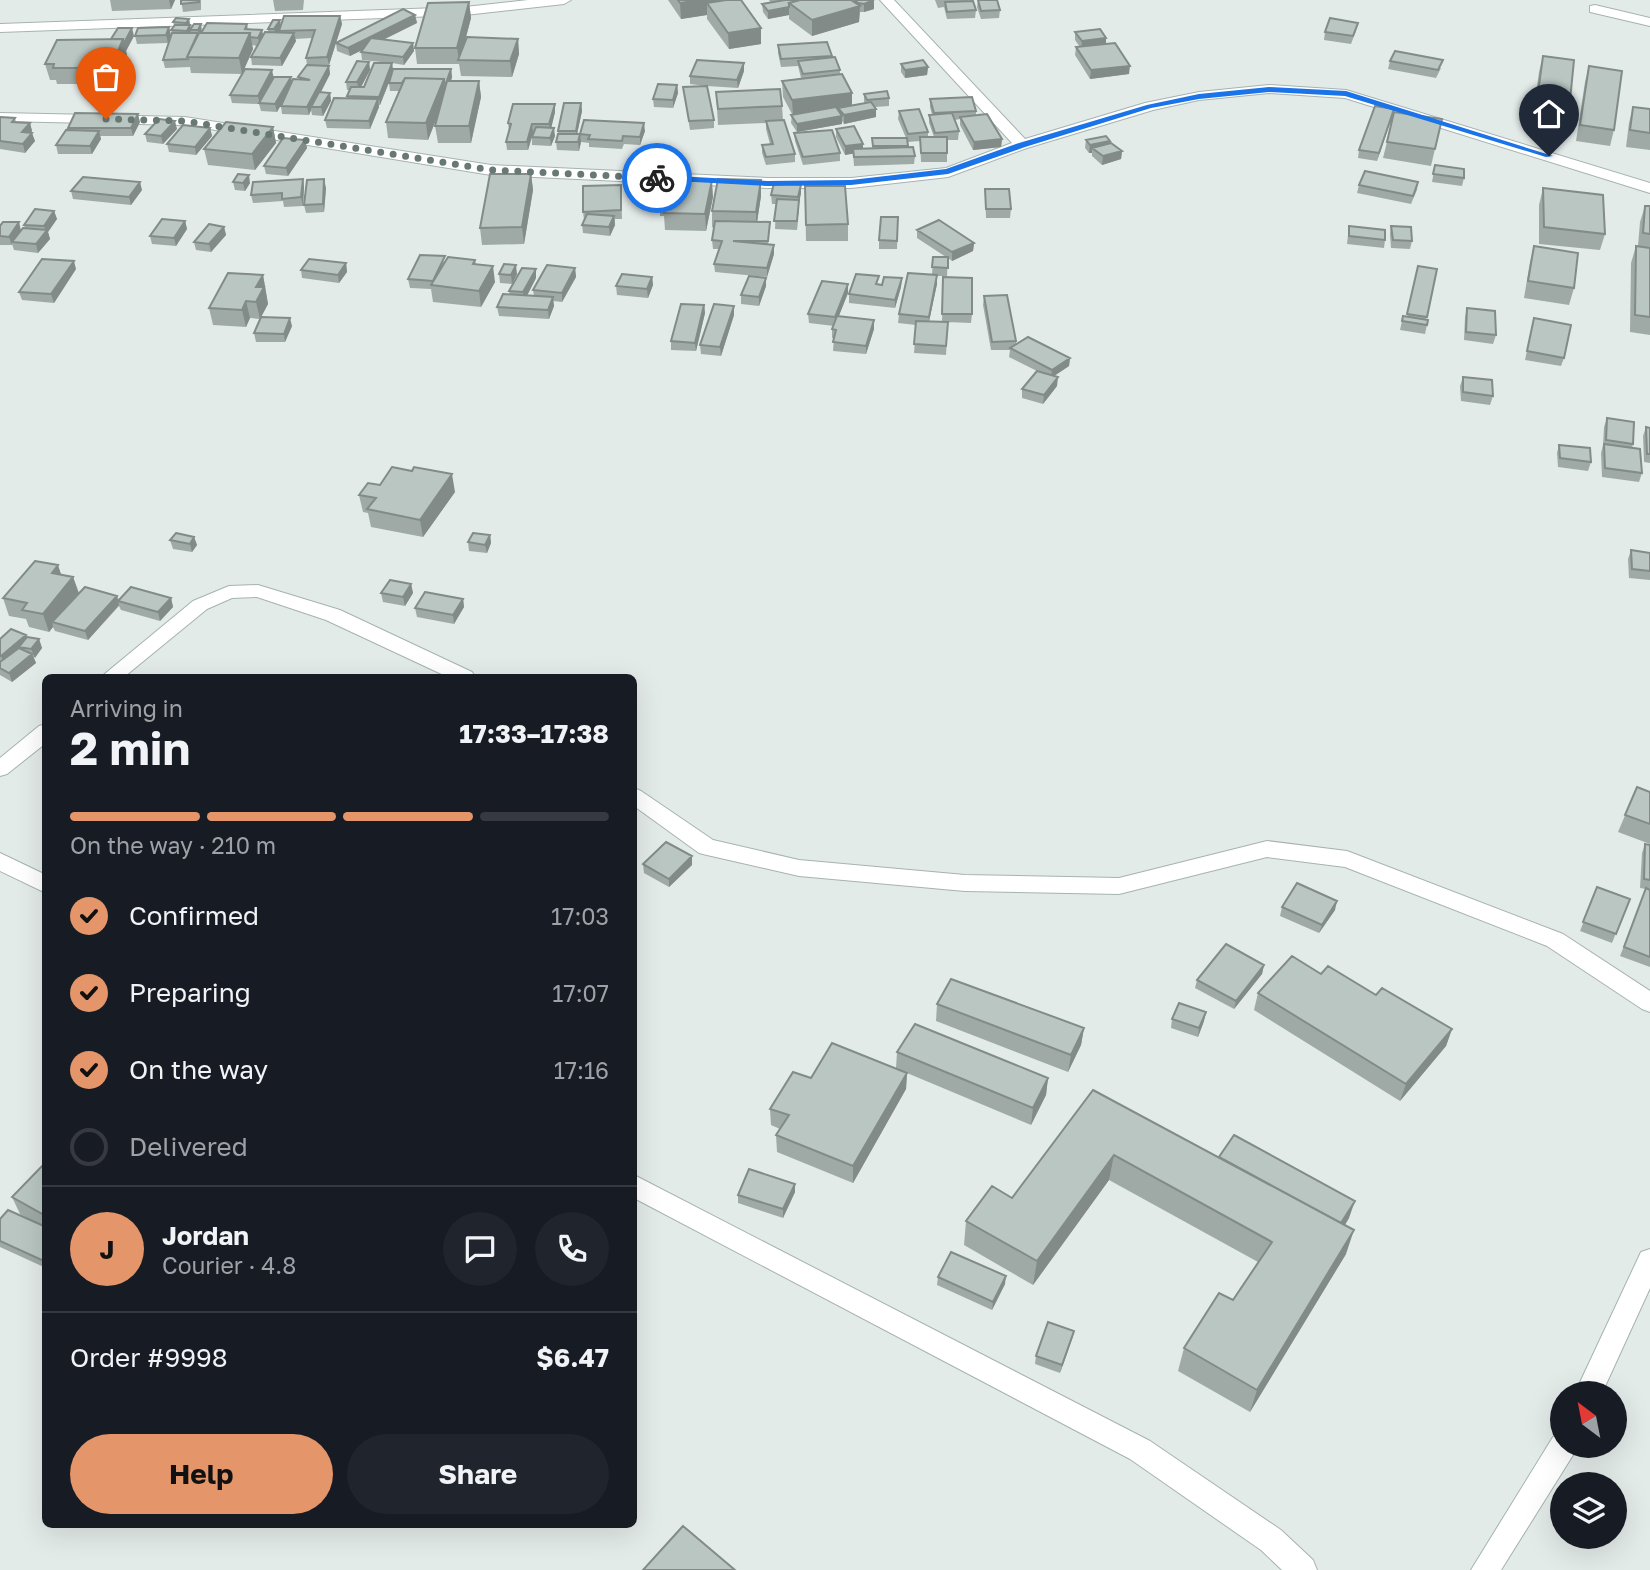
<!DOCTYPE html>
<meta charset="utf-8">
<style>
:root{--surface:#171b24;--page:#20242c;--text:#f1f3f6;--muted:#9ea1a6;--line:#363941;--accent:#e49569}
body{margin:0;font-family:"Golos Text",sans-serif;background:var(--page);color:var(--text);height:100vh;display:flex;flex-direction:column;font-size:26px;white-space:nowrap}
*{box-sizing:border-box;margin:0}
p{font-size:23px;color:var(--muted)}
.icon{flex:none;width:38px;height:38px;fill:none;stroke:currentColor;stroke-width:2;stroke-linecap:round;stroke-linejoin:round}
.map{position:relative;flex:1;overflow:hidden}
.panel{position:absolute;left:42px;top:674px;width:595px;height:854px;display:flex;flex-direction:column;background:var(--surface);border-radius:10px;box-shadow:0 7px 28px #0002}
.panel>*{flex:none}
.needle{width:46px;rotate:328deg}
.buttons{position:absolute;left:1550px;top:1381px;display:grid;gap:14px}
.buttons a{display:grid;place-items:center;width:77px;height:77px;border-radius:50%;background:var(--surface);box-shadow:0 7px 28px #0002;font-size:35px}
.pin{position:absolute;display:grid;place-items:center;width:60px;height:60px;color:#fff;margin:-72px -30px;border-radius:50% 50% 50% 0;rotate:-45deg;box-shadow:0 0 7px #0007}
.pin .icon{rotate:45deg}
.courier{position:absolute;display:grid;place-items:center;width:70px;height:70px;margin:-35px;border:5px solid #1a73e8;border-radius:50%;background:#fff;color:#222;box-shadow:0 2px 9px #0007}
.head em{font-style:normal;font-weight:700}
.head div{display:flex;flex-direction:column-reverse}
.head{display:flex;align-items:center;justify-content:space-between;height:119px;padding:0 28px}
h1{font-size:46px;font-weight:700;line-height:52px}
.bar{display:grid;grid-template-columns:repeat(4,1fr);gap:10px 7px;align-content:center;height:84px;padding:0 28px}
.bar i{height:9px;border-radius:5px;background:var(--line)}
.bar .on{background:var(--accent)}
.bar p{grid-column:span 4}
.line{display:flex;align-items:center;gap:18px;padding:0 28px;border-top:2px solid var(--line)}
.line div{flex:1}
.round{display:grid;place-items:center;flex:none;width:74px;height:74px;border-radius:37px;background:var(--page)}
ol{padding:0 28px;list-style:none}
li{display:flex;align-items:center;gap:21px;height:77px}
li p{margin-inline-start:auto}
li .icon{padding:7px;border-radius:50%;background:var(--accent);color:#111;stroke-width:4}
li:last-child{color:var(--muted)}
li i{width:38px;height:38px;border:4px solid var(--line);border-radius:50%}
.action{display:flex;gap:14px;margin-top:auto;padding:14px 28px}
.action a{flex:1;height:80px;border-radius:42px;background:var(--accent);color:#111;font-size:28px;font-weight:700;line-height:80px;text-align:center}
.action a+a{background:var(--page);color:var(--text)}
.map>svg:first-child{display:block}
</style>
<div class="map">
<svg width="1650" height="1570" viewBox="0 0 1650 1570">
<rect width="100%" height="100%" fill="#e3ebe9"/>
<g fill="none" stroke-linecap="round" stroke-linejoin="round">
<g stroke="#a6b3b0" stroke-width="2">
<path id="minor" d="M528,0H571L564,4L465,15L0,32V24L465,7Z
M880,0H894L1025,139L1145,103L1199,92L1269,85L1346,90L1650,183V193L1345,98L1269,93L1199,100L1153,110L1027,148L948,177L851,188H768L491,175L185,125L0,121V113L185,117L491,165L768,178H851L946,168L1012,143Z
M1595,5L1650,18V26L1590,12V6Z
M258,585L340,610L472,672L475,677H448L326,620L257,597L232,598L207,609L124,677H101L193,601L229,586Z
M46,724V743L7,774L0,776V758L39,726Z
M634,788L641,791L713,840L799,860L965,875L1119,878L1267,841L1347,851L1563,934L1650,991V1012L1642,1009L1547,946L1345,867L1267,857L1119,894L965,891L799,876L707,855L699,853L634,806Z
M0,853L46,875V893L0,871Z
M634,1175L1150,1441L1281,1530L1313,1560L1317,1570H1282L1261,1550L1130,1459L634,1198Z
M1650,1249V1288L1602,1393H1575L1641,1252Z
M1563,1433V1446H1576L1573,1455L1501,1570H1471L1553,1437Z"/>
</g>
<use href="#minor" fill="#fff" fill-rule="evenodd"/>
</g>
<path fill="#9faaa7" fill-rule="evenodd" d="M110,0H175L171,9L112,11Z
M181,0H201V10L183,12Z
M273,0H304L303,10L275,11Z
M668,0H718V1V0H741L761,44L729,49L707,19V15L681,19Z
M769,0H851L853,1V0H874V9L864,12H860L859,22L812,36L789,19V15L768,19L763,12L762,4L771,3Z
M935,0H967L976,10L975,18L947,19L944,7L938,8Z
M978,0L1000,10L999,18L981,19L977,7Z
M469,2L471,18L463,48L518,39L519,54L512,77L461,76L459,64H417L415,48Z
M415,15L417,23L383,40L413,43L414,51L404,65L392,63L393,70L451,69L452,77L451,81H479L481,97L471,143H438L435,126L438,114L428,140L388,138L386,122L399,91H390L389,83L380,105H379V107L370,129L327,128L325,120L347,99V96L349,90H347L346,82L369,62L370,70L361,87H364L391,63L362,60L361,52L362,50L350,56L337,51L336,43Z
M340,16L342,24L329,65L316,66H329L330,74L321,92L330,93L331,101L323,116L312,115L311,110L309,115L282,114L281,106L283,101L277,112L261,111L259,104L232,103L230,95L242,74L191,73L190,67L165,68L163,60L172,34L171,30L174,26L173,22L189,19L191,27V30L202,31L247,24L248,29L263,35L268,32V29ZM312,38L306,58L307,65L298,77L299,79L292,83L291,77L274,78L243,72L253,49L252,45L257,46L251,57L252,65L282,66L296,41L295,39Z
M1358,23L1356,31L1351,44L1324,40L1325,32Z
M1075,32L1106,38V44L1129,74L1090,79L1075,55L1076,47H1080L1075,40Z
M171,35L168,43L137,44L135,36Z
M134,36L126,51L127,55L117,79L91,80L89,84H57L56,80H50L45,64L111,39Z
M778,45L832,56V57L840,70V74L852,93V105L864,103V94L889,98V106L875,107L876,109V117L844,124L842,121V124L797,132L791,123L792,114L783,97L782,81L801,78L798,66L781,67L778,53Z
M1543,56L1568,120L1564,136L1531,131L1539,72Z
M1390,61L1441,68L1436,78L1388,69Z
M901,64L928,67L927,75L905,78L901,72Z
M1589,66L1614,130L1610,146L1576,141L1585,82Z
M744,71L738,88L707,86L714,120V128L690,130L683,87L706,86L690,84V76Z
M677,85L678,93L673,108L654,107L653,99Z
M716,92L782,106L783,120L795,154V162L766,165L762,153V145L770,144L766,129V123L718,125Z
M930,99L976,111V115L1002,139L1001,147L973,150L960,125V119L955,120L959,131L958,140H947V162H921L920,141L908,142V148L915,156L914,164L854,166L853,153L845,155L836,137V129L863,144V149H872V138H906L898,119L899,111L928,132V137H934L929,123V115H932L930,107Z
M564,103H581L582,111L577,134L645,131L640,145L624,144L622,149L589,147V143L581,142L579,151L557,150L556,142Z
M555,104V112L551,128L555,136L551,146L532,145V138L528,150H507L506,142L509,131L508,123Z
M1633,107L1650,109V150L1626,147L1629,123Z
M1394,109L1377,161L1358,158L1359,150Z
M0,117L15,118L16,122L30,123L32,131L31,133L35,141L25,153L0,149Z
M1442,119L1431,166L1383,158L1387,142Z
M140,122L133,136H100L101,139L92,154H58L56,145L68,130V128Z
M273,127L276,143L255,170L208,165L204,149Z
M210,128L212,136L196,155L169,152L167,144Z
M177,129L163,144L147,142L145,134Z
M794,133L840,153V161L803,165L795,141Z
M305,140L307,148L288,176L266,174L264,166Z
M1086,140L1110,141V143L1122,151L1121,159L1102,165L1092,156V153H1089L1085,148Z
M1435,165L1464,178L1462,186L1432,182Z
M531,174L533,190L524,244L482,245L480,228Z
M303,179L304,187L303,206L284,207L283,201L253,203L251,195Z
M233,182L250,183L245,191L235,190Z
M1418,182L1417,190L1411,204L1357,193L1359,185Z
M621,185L622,219H615V225L610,236L583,233L582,225L584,220L583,212Z
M805,186L848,224V241H806Z
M326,188L324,212L306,213L304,205Z
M1543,188L1605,234L1600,250L1539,244V205Z
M985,189L1011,209L1010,218H986Z
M142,190L131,205L73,199L71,191Z
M801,193L799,203L797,230L775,229L776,204H772L771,195Z
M761,196L757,222H770L768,245H774V254L767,277L715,272L714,264L720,249H713L712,240L714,228L712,227V211Z
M713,197L706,231L665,230L664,216H660L659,199Z
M1645,206H1650V335L1630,332L1631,263L1636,246H1638L1640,222Z
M54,211L57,219L48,232L50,239L38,253L14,250L12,244V245H0V226L21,230L25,228L24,225Z
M898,217L897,249H879V240Z
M185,221L187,229L176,246L152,244L150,236Z
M1349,226L1385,240L1384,248L1347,244Z
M1391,226L1412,241L1410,249L1391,248L1390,234Z
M224,227L226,235L211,252L196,250L194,242Z
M917,230L974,243L973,251L952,261L948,258L947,276H937V284L929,321L942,322L943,277L972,314L971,323L947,322H948L946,355L914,353L916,325L898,323L899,314L932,275L933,257H946L917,238Z
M1534,246L1574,288L1569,305L1524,298L1530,262Z
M475,260L476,264L495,282L481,307L433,302L431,289L410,288L408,279L445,261Z
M346,263L347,272L339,283L302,278L301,270Z
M1418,266L1437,269L1426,319L1428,320L1425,334L1400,330L1403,316L1407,317Z
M575,268L576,277L562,302L553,301L554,306L549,319L499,316L497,307L510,295L509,291L536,278L527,296H534L533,290Z
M76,269L54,303L22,300L19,292Z
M499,274H517L512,284L500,283Z
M263,275L268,304L260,319L250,318L246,327L213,325L209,308Z
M652,277L653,285L648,298L617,295L616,286Z
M766,278V286L759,306L741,304V295Z
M902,278L901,287L895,308L849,303V294Z
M848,284V293L838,317L874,329L866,354L833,351L834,338H832V329L834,326L809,323L808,314Z
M984,296L1016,341V344L1070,358L1069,366L1054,376L1057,386L1043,404L1022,398V389L1037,371L1009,357L1010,350H991L983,305Z
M704,305L705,313L696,351L671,350V341Z
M1467,308L1496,335L1493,344L1464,340L1465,317Z
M734,315L721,356L701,354L700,345Z
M1534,318L1564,358L1561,366L1525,360Z
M292,326L285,342H256L254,333Z
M1463,377L1493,396L1490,405L1461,401L1460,386Z
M1607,418L1633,444L1632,448L1642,473L1639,482L1602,477L1601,453L1603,445L1604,427Z
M1646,427L1650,428V463L1644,462L1643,436Z
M1559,445L1591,462L1588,471L1558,467L1557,453Z
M380,485L455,492L423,537L371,527L368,513L363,512L359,495Z
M176,533L194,537L197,545L192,552L173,549L170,540Z
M490,535L491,543L487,553L469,551L468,542Z
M1631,550L1650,553V580L1629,578L1628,559Z
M62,575L73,577L79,593L117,596L119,600L171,598L173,607L160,621L121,610L119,606L88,640L55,631L53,627L49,632L29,627L26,619L9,616L3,598Z
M411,584L413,593L405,606L383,602L381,593Z
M463,599L464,607L454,624L417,617L415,608Z
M27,637L39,639L42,648L34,658L36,663L12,682L0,675V639Z
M1637,787L1650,792V844L1618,832Z
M1645,844L1650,845V967L1620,956L1646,889L1640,888L1642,853Z
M643,864L692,865L669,887L644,873Z
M1597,887L1630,899L1612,943L1580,931Z
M1282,907L1335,910L1319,933L1280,916Z
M1264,965L1262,974L1234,1009L1195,988L1197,980Z
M1258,993L1376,995L1452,1029L1446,1046L1400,1101L1254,1010Z
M937,1004L1084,1028L1081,1045L1068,1072L936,1021Z
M1172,1019L1204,1021L1198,1037L1171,1028Z
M897,1052L1048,1078L1046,1095L1031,1125L907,1073L906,1089L853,1183L777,1152L776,1135L780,1129L771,1125L770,1109L811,1078L896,1068Z
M1093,1090L1219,1157L1349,1218L1345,1225L1346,1254L1250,1412L1178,1371L1184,1348L1233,1300L1258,1262L1109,1180L1033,1285L964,1245L966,1221L1012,1198Z
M46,1162V1268L0,1247V1219L36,1223L20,1214L12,1197Z
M795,1192L783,1218L738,1203V1195Z
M938,1277L1005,1284L992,1310L937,1285Z
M1074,1331L1072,1339L1060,1373L1035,1364L1036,1356Z"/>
<path fill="#828b88" d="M169,0H175L171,9Z
M700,0H718V13L707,3V15L681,19L680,3Z
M874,1V9L864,12V4Z
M469,2L471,18L460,60H459L457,48Z
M860,6L859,22L812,36V20Z
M789,7V15L768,19V11Z
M415,15L417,23L350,56L348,48Z
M340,16L342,24L329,65L327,57Z
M189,19L191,34L189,39L186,23Z
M280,20L281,28L276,37L274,29Z
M201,24L202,32L198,33V30Z
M169,27L171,35L168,43L166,35Z
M132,28L134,36L126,51L127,55L117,79L113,63L123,39Z
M761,28V44L729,49L728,33Z
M262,30L264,38L260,46L258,38Z
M250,33L253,49L242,74L239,58Z
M294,33L296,41L282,66L280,58Z
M1106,38V45L1081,49L1082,41Z
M518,39L519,54L512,77L510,61Z
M413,43L414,51L404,65L403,57Z
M369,62L370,70L359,91L357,82Z
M392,63L393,71L380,105L379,97Z
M744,63V71L738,88L737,80Z
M86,64L91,80L89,84L84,68Z
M329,66L330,74L313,107H311V110L309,115L307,107Z
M1130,66L1129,74L1090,79L1091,70Z
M928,67L927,75L905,78V70Z
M451,69L452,77L448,91L447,83Z
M272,70L274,79L260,104L258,96Z
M291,77L292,85L277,112L275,104Z
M444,79L446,95L428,140L426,123Z
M479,81L481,97L471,143L469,126Z
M677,85L678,93L673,108V100Z
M330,93L331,101L323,116L321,107Z
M852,93V109L838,108V110L793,116L792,100Z
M378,99L379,107L370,129L369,121Z
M581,103L582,111L576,139V131Z
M555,104V112L550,133L549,124Z
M876,109V117L844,124V115Z
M1394,109L1392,117L1377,161L1379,153Z
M138,114L140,122L133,136L131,128Z
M842,116V124L797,132V124Z
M175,121L177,129L163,144L161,136Z
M30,123L32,131L25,140L22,132Z
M644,123L645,131L640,145V137Z
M532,124L533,132L528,150L527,142Z
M273,127L276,143L255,170L252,154Z
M210,128L212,136L196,155L195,147Z
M554,128L555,136L551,146L550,138Z
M99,131L101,139L92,154L90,146Z
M32,133L35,141L25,153L23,144Z
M580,134L581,142L579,151L578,142Z
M1002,139L1001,147L973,150L974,142Z
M305,140L307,148L288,176L286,168Z
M1110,141L1109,149L1092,148V153H1089L1090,145Z
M863,144V152L845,155V146Z
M1122,151L1121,159L1102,165L1103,156Z
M531,174L533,190L524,244L522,227Z
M249,175L250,183L245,191L243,183Z
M303,179L304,187L303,206L301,197Z
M324,179L326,188L324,212L323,204Z
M712,180L713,197L706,231L705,214Z
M761,180V196L756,229V212Z
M140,182L142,190L131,205L129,197Z
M801,185V193L799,203L797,230L798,197Z
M54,211L57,219L48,232L50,239L38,253L36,244L46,232L44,226Z
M614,216L615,225L610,236L609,227Z
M185,221L187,229L176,246L174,238Z
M19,222L21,231L12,242V245L9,237Z
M224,227L226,235L211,252L209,244Z
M974,243L973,251L952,261V252Z
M774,245V254L767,277V268Z
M74,261L76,269L54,303L51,294Z
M346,263L347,272L339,283L338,275Z
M516,265L517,274L512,284L511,275Z
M493,266L495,282L481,307L479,291Z
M575,268L576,277L562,302V293Z
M536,269V278L524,301L523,292Z
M263,275L268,304L260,319L256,302V287Z
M937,275V284L928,326L929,317Z
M652,277L653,285L648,298L647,289Z
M766,278V286L759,306V297Z
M902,278L901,287L895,308V300Z
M848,284V293L835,326V317Z
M553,297L554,306L549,319L548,310Z
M246,301L250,318L246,327L242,310Z
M704,305L705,313L696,351L695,343Z
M734,306V315L721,356L720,347Z
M290,318L292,326L285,342L284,334Z
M874,320V329L866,354V346Z
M1070,358L1069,366L1051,378L1052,370Z
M1058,377L1057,386L1043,404L1044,395Z
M452,474L455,492L423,537L420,520Z
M490,535L491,543L487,553L485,545Z
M194,537L197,545L192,552L190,544Z
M58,565L64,583L52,573Z
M73,577L79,594L52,622L53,627L49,632L43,614Z
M411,584L413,593L405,606L403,597Z
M117,596L119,605L88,640L85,631Z
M171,598L173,607L160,621L158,612Z
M463,599L464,607L454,624L453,615Z
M26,635L29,644L19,647L5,665L1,656Z
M39,639L42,648L35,658L31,649Z
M32,654L36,663L12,682L9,673Z
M692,856V865L669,887V879Z
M1337,901L1335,910L1319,933L1322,925Z
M1264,965L1262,974L1234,1009L1236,1001Z
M1206,1012L1204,1021L1198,1037L1199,1028Z
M1084,1028L1081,1045L1068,1072L1071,1055Z
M1452,1029L1446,1046L1400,1101L1406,1084Z
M907,1073L906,1089L853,1183V1166Z
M1048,1078L1046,1095L1031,1125L1033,1108Z
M1114,1155L1109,1180L1033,1285L1037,1261Z
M795,1184V1192L783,1218V1209Z
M1355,1201L1349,1218L1333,1244L1339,1227Z
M1354,1230L1346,1254L1250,1412L1257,1390Z
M1006,1276L1005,1284L992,1310L993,1302Z
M1074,1331L1072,1339L1060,1373L1062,1365Z"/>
<path fill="#b9c6c2" stroke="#828b88" stroke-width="2" d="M181,0H199V2L181,4Z
M678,0H700L680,3Z
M726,0H741L761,28L728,33L707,3Z
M785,0H800L789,3V7L768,11L762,4Z
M800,0H851L860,6L812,20L789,3Z
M855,0H874L864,4L858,3Z
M978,0H997L1000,10L981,11Z
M973,1L976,10L947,12L945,2Z
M469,2L457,48H415L428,3Z
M403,9L415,15L348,48L336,43Z
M284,16H340L327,57L306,58L315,30L279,31Z
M176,18L189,19L186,23L173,22Z
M1330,18L1358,23L1353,36L1325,32Z
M273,20H280L274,29H268Z
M207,23L247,24L245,29L262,30L258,38L250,37V33H201Z
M194,24H201L198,30H190Z
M175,25H190L187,31L171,30Z
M169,27L166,35L135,36L138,28Z
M118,28H132L124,43L123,39H111Z
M1100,29L1106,38L1082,41L1075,32Z
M265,32L294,33L280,58L251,57Z
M172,33H198L187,57L188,59L163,60Z
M199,33H250L239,58L187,57Z
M467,37L518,39L510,61L458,60Z
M371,38L413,43L403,57L361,52Z
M123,39L113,63L86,64L84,68H53L54,64H45L57,40Z
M827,42L832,56L781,59L778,45Z
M1115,43L1130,66L1091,70L1076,47Z
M1395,51L1443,60L1438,70L1390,61Z
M1543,56L1574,60L1568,120L1535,115Z
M835,57L840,70L803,74L798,61Z
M697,60L744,63L737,80L690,76Z
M923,60L928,67L905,70L901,64Z
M357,61L369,62L357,82H346Z
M374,63H392L379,97L347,96L351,87H364Z
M307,65L329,66L307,107L281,106L293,79L310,80L298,77Z
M1589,66L1622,71L1614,130L1580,125Z
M245,69L272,70L258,96L230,95Z
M393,69H451L446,83H444V79L405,78L402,83H389Z
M842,74L852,93L792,100L782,81Z
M274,77H291L275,104L259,103Z
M405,78L444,79L426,123L386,122Z
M447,81H479L469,126H435Z
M658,84L677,85L673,100L653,99Z
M707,86L714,120L689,121L683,87Z
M780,89L782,106L718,109L716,92Z
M887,91L889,98L867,100L864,94Z
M319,92L330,93L321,107H311Z
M972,97L976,111L934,113L930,99Z
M334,98L378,99L369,121L325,120Z
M871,102L876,109L844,115L838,108Z
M564,103H581L576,131H558Z
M513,104H555L549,124H532L527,142H506L511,124L508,123Z
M1375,106L1394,109L1379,153L1359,150Z
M836,107L842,116L797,124L791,115Z
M1633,107L1650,109V133L1630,130Z
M919,109L928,132L908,134L899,111Z
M1394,112L1442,119L1435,149L1387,142Z
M75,113L138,114L131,128H68Z
M952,113L959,131L935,133L929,115Z
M987,114L1002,139L974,142L960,117Z
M0,117L15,118L12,122L30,123L22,132L32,133L23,144L0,141Z
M159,119L175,121L161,136L145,134Z
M584,120L644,123L640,137L623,136L622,141L588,139L590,135L580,134L578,142H556L558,134H580Z
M784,120L795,154L766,157L762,145L773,144L766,121Z
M226,122L273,127L252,154L204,149Z
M183,125L210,128L195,147L167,144Z
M854,126L863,144L845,146L836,129Z
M536,127L554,128L550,138L532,137Z
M66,130L99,131L90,146L56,145Z
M832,130L840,153L803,157L794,133Z
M1106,136L1110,141L1090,145L1086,140Z
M920,137H947V153H921Z
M283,138L305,140L286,168L264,166Z
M872,138H907L908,146H873Z
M1111,143L1122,151L1103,156L1092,148Z
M913,147L915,156L854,157L853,149Z
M1435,165L1464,169V178L1433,174Z
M1365,171L1418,182L1413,196L1359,185Z
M238,174L249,175L243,183L233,182Z
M490,174H531L522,227L480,228Z
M83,177L140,182L129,197L71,191Z
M303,179L301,197L282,199V193L251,195L253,182Z
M324,179L323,204L304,205L307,180Z
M672,179L712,180L705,214L664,213L667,200L659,199L662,186H670Z
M718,179L761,180L756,212L712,211Z
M774,183L801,185L798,197L771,195Z
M621,185V210L583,212V186Z
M805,186H845L848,224L806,225Z
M1543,188L1603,195L1605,234L1544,227Z
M985,189H1009L1011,209H986Z
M777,199L799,200L797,221H774Z
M1645,206H1650V234L1643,233Z
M35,209L54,211L44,226L24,225Z
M587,214L614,216L609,227L582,225Z
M881,217H898L897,241L879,240Z
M162,219L185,221L174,238L150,236Z
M939,220L974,243L952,252L917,230Z
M715,221L770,222L768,241H733L774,245L767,268L714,264L722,241L712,240Z
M3,222H19L9,237L0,236V226Z
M209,224L224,227L209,244L194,242Z
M1349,226L1385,230V240L1349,236Z
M1391,226L1411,227L1412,241L1393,240Z
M23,228L47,230L36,244L12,242Z
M1534,246L1578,253L1574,288L1528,281Z
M1636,246L1650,248V317L1635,315Z
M420,255L445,256L433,281L408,279Z
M448,257L475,260L473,264L493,266L479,291L431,285Z
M933,257H948V268L932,267Z
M42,259L74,261L51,294L19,292Z
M309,259L346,263L338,275L301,270Z
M504,264L516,265L511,275L499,274Z
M547,265L575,268L562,293L533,290Z
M1418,266L1437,269L1427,317L1407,314Z
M522,268L536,269L523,292L509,291Z
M228,273L263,275L256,287H264L256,302L246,301L242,310L209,308Z
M908,273L937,275L929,317L899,314Z
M622,274L652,277L647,289L616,286Z
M856,274L879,276L876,284L882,285L884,277L902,278L895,300L849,294Z
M749,276L766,278L759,297L741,295Z
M943,277L972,278V314H942Z
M822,281L848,284L835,317L808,314Z
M503,294L553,297L548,310L497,307Z
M1007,295L1016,341L992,342L984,296Z
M681,304L704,305L695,343L671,341Z
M714,304L734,306L720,347L700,345Z
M1467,308L1495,311L1496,335L1466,332Z
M837,316L874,320L866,346L833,342L836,330L832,329Z
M1403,316L1428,320L1427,325L1402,321Z
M261,317L290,318L284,334L254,333Z
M1534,318L1571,325L1564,358L1527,351Z
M916,321L948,322L946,346L914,344Z
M1028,337L1070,358L1052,370L1010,348Z
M1037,371L1058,377L1044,395L1022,389Z
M1463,377L1492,380L1493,396L1463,392Z
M1607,418L1634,422L1633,444L1606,440Z
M1646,427L1650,428V454H1647Z
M1604,444L1640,449L1642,473L1605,468Z
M1559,445L1590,448L1591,462L1560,458Z
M392,467L412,471L414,467L452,474L420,520L367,509L376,498L359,495L368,483L380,485Z
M176,533L194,537L190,544L170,540Z
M473,533L490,535L485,545L468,542Z
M1631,550L1650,553V571L1632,569Z
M35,561L58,565L52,573L73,577L43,614L22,610L27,603L3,598Z
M390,580L411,584L403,597L381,593Z
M85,587L117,596L85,631L52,622Z
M131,587L171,598L158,612L118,601Z
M425,592L463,599L453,615L415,608Z
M11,629L26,635L1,656H0V639Z
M27,637L39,639L31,649L19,647Z
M19,648L32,654L9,673L0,668V662Z
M1637,787L1650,792V824L1625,815Z
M666,842L692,856L669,879L643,864Z
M1645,844L1650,845V880L1644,879Z
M1297,883L1337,901L1322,925L1282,907Z
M1597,887L1630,899L1616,934L1583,922Z
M1646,888L1650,890V957L1624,947Z
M1226,944L1264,965L1236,1001L1197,980Z
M1292,956L1321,974L1328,966L1376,995L1382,988L1452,1029L1406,1084L1258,993Z
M951,979L1084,1028L1071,1055L937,1004Z
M1179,1003L1206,1012L1199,1028L1172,1019Z
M915,1024L1048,1078L1033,1108L897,1052Z
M832,1043L907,1073L853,1166L776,1135L789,1115L770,1109L793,1072L811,1078Z
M1093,1090L1354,1230L1257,1390L1184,1348L1219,1293L1233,1300L1272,1242L1114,1155L1037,1261L966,1221L992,1186L1012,1198Z
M1234,1135L1355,1201L1341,1223L1219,1157Z
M46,1162V1216L12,1197Z
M749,1169L795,1184L783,1209L738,1195Z
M8,1210L46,1227V1262L0,1241V1219Z
M951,1252L1006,1276L993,1302L938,1277Z
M1048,1322L1074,1331L1062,1365L1036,1356Z
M683,1526L735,1570H643Z"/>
<path fill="#1a73e8" d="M1269,87L1346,91L1553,156L1546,157L1345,96L1269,92L1199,99L1151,108L1025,147L948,174L851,185L768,186L657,180L653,178L657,175L768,181L851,180L946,169L1019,143L1147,105L1199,94Z"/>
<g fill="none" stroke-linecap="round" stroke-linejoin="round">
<path stroke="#687975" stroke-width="7" stroke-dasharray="0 12.6" d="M106,119L185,121L491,170L657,178"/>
</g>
</svg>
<div class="buttons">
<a><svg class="needle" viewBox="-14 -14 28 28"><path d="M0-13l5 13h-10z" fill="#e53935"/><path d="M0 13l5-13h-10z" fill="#9ea1a6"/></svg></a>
<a><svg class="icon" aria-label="layers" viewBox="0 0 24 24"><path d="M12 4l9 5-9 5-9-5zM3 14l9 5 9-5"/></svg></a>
</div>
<div class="pin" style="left:106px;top:119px;background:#ea580c"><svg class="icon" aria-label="bag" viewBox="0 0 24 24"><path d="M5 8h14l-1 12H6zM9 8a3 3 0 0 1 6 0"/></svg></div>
<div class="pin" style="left:1549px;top:156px;background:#1f2937"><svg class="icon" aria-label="home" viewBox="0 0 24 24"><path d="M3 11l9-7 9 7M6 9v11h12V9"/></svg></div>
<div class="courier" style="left:657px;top:178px"><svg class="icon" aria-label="bike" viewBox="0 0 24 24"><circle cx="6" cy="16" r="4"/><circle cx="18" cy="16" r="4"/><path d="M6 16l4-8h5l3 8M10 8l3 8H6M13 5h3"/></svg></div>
<section class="panel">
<div class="head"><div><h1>2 min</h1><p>Arriving in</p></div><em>17:33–17:38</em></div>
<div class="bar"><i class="on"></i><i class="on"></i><i class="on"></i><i></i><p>On the way · 210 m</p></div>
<ol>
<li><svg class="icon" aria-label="check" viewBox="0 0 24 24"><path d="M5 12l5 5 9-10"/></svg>Confirmed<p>17:03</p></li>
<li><svg class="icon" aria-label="check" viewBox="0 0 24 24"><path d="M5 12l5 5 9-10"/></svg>Preparing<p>17:07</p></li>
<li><svg class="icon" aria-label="check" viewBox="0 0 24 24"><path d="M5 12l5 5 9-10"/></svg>On the way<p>17:16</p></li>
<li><i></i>Delivered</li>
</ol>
<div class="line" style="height:126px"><b class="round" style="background:var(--accent);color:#111">J</b><div><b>Jordan</b><p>Courier · 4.8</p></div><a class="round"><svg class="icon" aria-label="chat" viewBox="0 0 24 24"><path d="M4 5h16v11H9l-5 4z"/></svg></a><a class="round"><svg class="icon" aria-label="phone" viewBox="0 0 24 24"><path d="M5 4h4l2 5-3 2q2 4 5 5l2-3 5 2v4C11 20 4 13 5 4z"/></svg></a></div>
<div class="line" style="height:91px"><div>Order #9998</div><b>$6.47</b></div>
<div class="action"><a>Help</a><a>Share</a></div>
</section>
</div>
